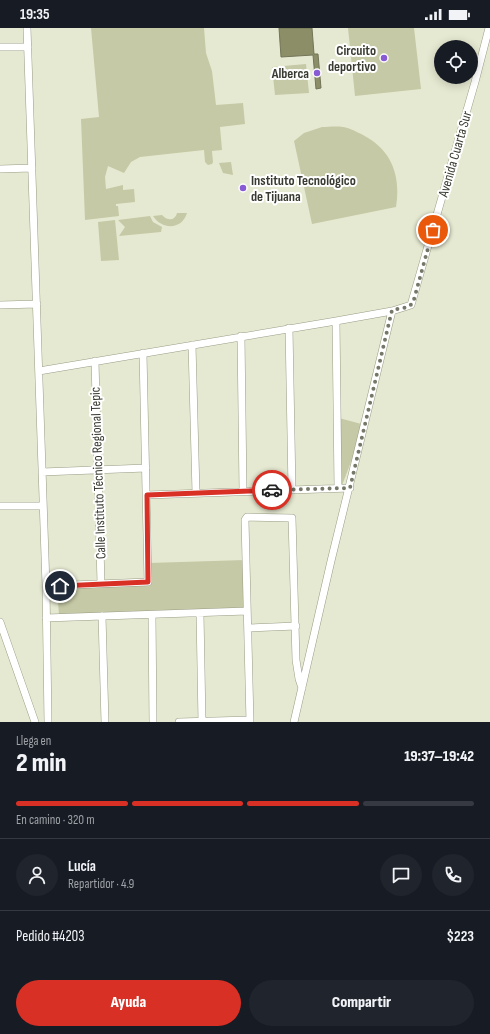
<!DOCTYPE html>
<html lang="es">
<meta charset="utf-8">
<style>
:root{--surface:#171b24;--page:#20242c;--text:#f1f3f6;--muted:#9ea1a6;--line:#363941;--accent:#d93025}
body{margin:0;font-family:"Sofia Sans Condensed",sans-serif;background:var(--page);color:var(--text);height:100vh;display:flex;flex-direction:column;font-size:15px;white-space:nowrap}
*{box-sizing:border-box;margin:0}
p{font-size:13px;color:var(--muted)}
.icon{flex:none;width:22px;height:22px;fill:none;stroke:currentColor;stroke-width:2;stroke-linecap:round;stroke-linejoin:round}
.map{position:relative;height:694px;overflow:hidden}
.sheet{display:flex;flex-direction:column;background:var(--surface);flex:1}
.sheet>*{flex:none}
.controls{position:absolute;left:434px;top:12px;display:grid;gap:8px}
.controls a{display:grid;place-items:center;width:44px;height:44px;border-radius:50%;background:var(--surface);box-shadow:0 2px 10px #0003;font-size:20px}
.pin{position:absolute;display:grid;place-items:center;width:34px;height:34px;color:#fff;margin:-17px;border:2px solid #fff;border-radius:50%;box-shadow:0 1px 4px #0007}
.courier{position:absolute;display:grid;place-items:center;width:40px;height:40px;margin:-20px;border:3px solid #d93025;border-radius:50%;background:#fff;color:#222;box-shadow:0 1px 5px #0007}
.overview em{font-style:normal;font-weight:800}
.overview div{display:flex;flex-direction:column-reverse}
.overview{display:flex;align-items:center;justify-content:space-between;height:68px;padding:0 16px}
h1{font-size:26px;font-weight:800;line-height:30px}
.bar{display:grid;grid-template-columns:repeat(4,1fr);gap:6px 4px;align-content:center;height:48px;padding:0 16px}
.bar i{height:5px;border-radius:3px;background:var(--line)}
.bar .selected{background:var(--accent)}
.bar p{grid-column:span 4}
.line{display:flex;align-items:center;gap:10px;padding:0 16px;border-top:1px solid var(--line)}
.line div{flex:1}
.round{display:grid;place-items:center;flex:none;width:42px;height:42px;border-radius:21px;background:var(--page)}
.button{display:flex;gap:8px;margin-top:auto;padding:8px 16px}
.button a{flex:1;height:46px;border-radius:24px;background:var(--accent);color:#fff;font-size:16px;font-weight:800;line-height:46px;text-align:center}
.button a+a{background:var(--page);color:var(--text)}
.status{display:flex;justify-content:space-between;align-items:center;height:28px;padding:0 20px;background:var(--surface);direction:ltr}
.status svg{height:11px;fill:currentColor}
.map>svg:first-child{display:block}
</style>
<div class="status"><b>19:35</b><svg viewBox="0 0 49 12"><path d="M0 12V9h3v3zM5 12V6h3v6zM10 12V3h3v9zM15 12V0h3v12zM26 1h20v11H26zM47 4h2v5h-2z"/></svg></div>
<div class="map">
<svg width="490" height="694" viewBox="0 0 490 694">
<rect width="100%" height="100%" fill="#e6e9d1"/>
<path fill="#c6c9a5" d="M91,0H204L206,25L212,43L216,77L243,75L245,96L220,99L222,122L212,123L213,134L212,136L208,137L205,134L204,122L140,129L131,134L124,145L108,138L105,149L106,161L123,157V162L134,161L135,174L116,176V178H118L119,188L85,192L81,91L99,89Z
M348,0H414L421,61L355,68Z
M306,36L309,65L275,67L272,39Z
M322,99C328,99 336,98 343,99C350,100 357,104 363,107C392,122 401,148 396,179L312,196L294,113L304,105Z
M231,134L233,147L223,145L219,135Z
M177,185H187C182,202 162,202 153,188L162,187C167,193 175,193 177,185Z
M150,188L153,194L162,199L161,204L119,208L125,199L118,192Z
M115,192L119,232L101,233L98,194Z
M339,390L365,397L341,460Z
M245,532L246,583L59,588L57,558L149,556V535Z"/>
<path fill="#8b8e67" stroke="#727557" d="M279,0H312L314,26H318L321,60L316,61L313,27L281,29Z"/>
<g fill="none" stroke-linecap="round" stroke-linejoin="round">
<g stroke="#9a9c86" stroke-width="8">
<path id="minor" d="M27,0L46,558L48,694
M0,19H28
M0,141L32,140
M0,277L37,276
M336,293L338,460
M289,300L292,462
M241,308L243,463
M192,317L196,465
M95,333L101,556
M39,343L336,293L392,283L411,277L475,54L489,0
M42,444L146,440
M147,467L350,460
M0,478H43
M46,558L148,554L143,325
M200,585L202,694
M152,587L153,694
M102,588L105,694
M46,590L247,583
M0,594L35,694
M248,600L296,598
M179,694L250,692
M250,694L245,492L247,489L292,490L296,632L299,651L302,660
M294,694L331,533L392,283"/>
</g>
<use href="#minor" stroke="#fff" stroke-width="7"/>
</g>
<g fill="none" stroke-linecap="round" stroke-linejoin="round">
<path stroke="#767769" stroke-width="4" stroke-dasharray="0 7.2" d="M272,462L350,460L392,282L408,279L413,275L433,202"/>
<path stroke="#d93025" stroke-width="5" d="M60,558L148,554L147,467L272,462"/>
</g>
<g fill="#885bd5" stroke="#fff" stroke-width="1.5">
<circle cx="384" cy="30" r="4"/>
<circle cx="317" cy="45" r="4"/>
<circle cx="243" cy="160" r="4"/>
</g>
<g text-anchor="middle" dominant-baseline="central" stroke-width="4" stroke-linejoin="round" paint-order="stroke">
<g font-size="14" font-weight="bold" fill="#393a31" stroke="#fff" text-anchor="end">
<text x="376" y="22">Circuito<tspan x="376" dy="16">deportivo</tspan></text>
<text x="309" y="45">Alberca</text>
<text x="251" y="152" text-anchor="start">Instituto Tecnológico<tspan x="251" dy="16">de Tijuana</tspan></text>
</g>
<g font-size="14" fill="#393a31" stroke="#fff">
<text transform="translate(455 126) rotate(-74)">Avenida Cuarta Sur</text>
<text transform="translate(98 445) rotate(-92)">Calle Instituto Técnico Regional Tepic</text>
</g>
</g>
</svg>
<div class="controls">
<a><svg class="icon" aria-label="locate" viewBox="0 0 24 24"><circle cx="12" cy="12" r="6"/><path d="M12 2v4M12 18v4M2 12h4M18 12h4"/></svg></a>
</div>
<div class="pin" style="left:433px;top:202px;background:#ea580c"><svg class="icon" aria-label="bag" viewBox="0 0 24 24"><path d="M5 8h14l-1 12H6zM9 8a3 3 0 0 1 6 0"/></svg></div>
<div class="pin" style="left:60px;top:558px;background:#1f2937"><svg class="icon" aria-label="home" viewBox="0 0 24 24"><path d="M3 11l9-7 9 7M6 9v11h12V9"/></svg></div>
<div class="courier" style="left:272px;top:462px"><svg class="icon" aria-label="car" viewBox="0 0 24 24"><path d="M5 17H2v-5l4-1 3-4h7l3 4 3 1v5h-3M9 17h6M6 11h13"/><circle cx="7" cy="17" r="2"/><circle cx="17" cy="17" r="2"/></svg></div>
</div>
<section class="sheet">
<div class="overview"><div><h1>2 min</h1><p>Llega en</p></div><em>19:37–19:42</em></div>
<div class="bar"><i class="selected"></i><i class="selected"></i><i class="selected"></i><i></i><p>En camino · 320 m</p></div>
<div class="line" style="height:72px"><a class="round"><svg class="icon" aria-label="person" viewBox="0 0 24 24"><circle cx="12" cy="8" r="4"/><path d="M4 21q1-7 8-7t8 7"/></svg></a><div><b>Lucía</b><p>Repartidor · 4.9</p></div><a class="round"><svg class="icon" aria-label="chat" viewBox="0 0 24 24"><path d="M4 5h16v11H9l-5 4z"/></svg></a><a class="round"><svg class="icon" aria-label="phone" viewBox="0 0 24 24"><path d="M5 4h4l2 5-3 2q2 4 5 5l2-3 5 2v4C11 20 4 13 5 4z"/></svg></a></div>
<div class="line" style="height:52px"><div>Pedido #4203</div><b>$223</b></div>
<div class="button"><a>Ayuda</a><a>Compartir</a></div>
</section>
